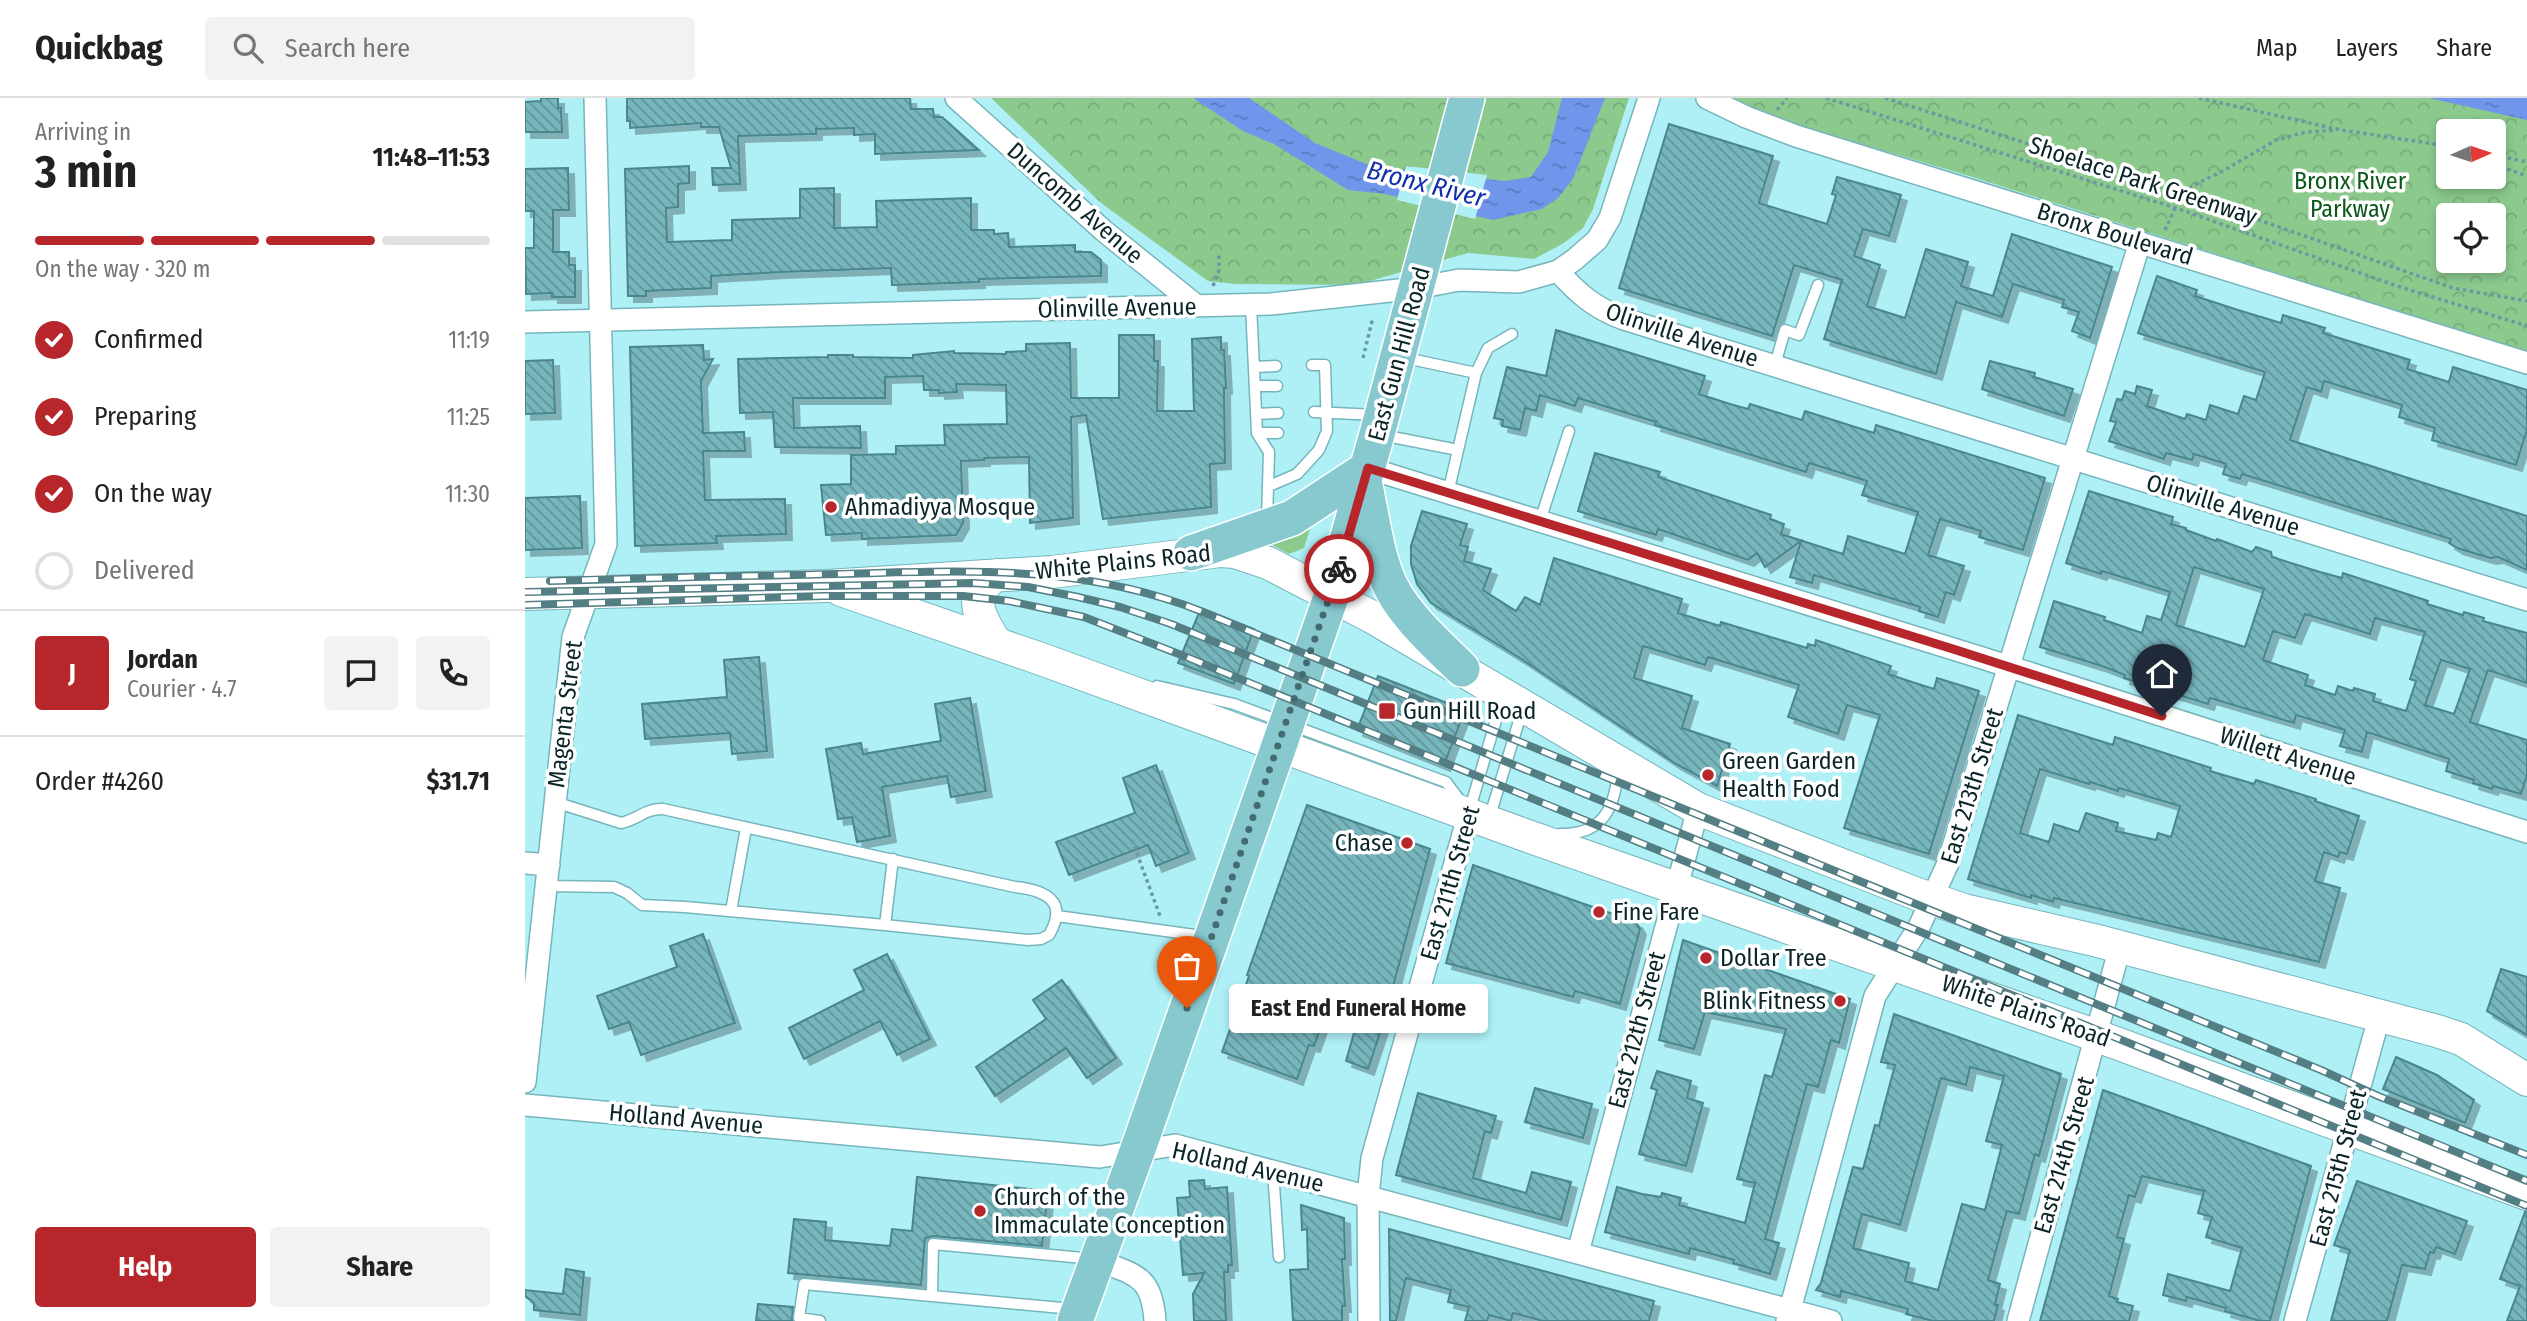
<!DOCTYPE html>
<meta charset="utf-8">
<style>
:root{--surface:#fff;--page:#f2f2f2;--text:#222;--muted:#767676;--line:#e0e0e0;--accent:#b6262a}
body{margin:0;font-family:"Fira Sans Condensed",sans-serif;background:var(--page);color:var(--text);height:100vh;display:flex;flex-direction:column;font-size:26px;white-space:nowrap}
*{box-sizing:border-box;margin:0}
p{font-size:23px;color:var(--muted)}
.icon{flex:none;width:38px;height:38px;fill:none;stroke:currentColor;stroke-width:2;stroke-linecap:round;stroke-linejoin:round}
.map{position:relative;flex:1;overflow:hidden}
.panel{display:flex;flex-direction:column;background:var(--surface);width:525px}
.panel>*{flex:none}
.needle{width:46px;rotate:87deg}
.buttons{position:absolute;left:1911px;top:21px;display:grid;gap:14px}
.buttons a{display:grid;place-items:center;width:70px;height:70px;border-radius:7px;background:var(--surface);box-shadow:0 4px 10px #0003;font-size:35px}
.pin{position:absolute;display:grid;place-items:center;width:60px;height:60px;color:#fff;margin:-72px -30px;border-radius:50% 50% 50% 0;rotate:-45deg;box-shadow:0 0 7px #0007}
.pin .icon{rotate:45deg}
.courier{position:absolute;display:grid;place-items:center;width:70px;height:70px;margin:-35px;border:5px solid #b6262a;border-radius:50%;background:#fff;color:#222;box-shadow:0 2px 9px #0007}
.bubble{position:absolute;height:49px;border-radius:7px;background:var(--surface);box-shadow:0 4px 10px #0003;font-size:23px;font-weight:700;line-height:49px;text-align:center}
.head em{font-style:normal;font-weight:700}
.head div{display:flex;flex-direction:column-reverse}
.head{display:flex;align-items:center;justify-content:space-between;height:119px;padding:0 35px}
h1{font-size:46px;font-weight:700;line-height:52px}
.bar{display:grid;grid-template-columns:repeat(4,1fr);gap:10px 7px;align-content:center;height:84px;padding:0 35px}
.bar i{height:9px;border-radius:5px;background:var(--line)}
.bar .current{background:var(--accent)}
.bar p{grid-column:span 4}
.line{display:flex;align-items:center;gap:18px;padding:0 35px;border-top:2px solid var(--line)}
.line div{flex:1}
.round{display:grid;place-items:center;flex:none;width:74px;height:74px;border-radius:7px;background:var(--page)}
ol{padding:0 35px;list-style:none}
li{display:flex;align-items:center;gap:21px;height:77px}
li p{margin-inline-start:auto}
li .icon{padding:7px;border-radius:50%;background:var(--accent);color:#fff;stroke-width:4}
li:last-child{color:var(--muted)}
li i{width:38px;height:38px;border:4px solid var(--line);border-radius:50%}
.action{display:flex;gap:14px;margin-top:auto;padding:14px 35px}
.action a{flex:1;height:80px;border-radius:7px;background:var(--accent);color:#fff;font-size:28px;font-weight:700;line-height:80px;text-align:center}
.action a+a{background:var(--page);color:var(--text)}
header{display:flex;align-items:center;gap:42px;box-sizing:border-box;height:98px;padding:0 35px;background:var(--surface);border-bottom:2px solid var(--line)}
header strong{font-size:33px}
nav{display:flex;gap:38px;margin-inline-start:auto;font-size:24px}
.search{width:490px;height:63px;background:var(--page);display:flex;align-items:center;gap:18px;box-sizing:border-box;padding:0 24px;border-radius:7px;color:var(--muted);font-size:26px}
main{display:flex;flex:1;min-height:0}
.map>svg:first-child{display:block}
</style>
<header>
<strong>Quickbag</strong>
<div class="search"><svg class="icon" aria-label="search" viewBox="0 0 24 24"><circle cx="10" cy="10" r="6"/><path d="M15 15l6 6"/></svg>Search here</div>
<nav><a>Map</a><a>Layers</a><a>Share</a></nav>
</header>
<main>
<section class="panel">
<div class="head"><div><h1>3 min</h1><p>Arriving in</p></div><em>11:48–11:53</em></div>
<div class="bar"><i class="current"></i><i class="current"></i><i class="current"></i><i></i><p>On the way · 320 m</p></div>
<ol>
<li><svg class="icon" aria-label="check" viewBox="0 0 24 24"><path d="M5 12l5 5 9-10"/></svg>Confirmed<p>11:19</p></li>
<li><svg class="icon" aria-label="check" viewBox="0 0 24 24"><path d="M5 12l5 5 9-10"/></svg>Preparing<p>11:25</p></li>
<li><svg class="icon" aria-label="check" viewBox="0 0 24 24"><path d="M5 12l5 5 9-10"/></svg>On the way<p>11:30</p></li>
<li><i></i>Delivered</li>
</ol>
<div class="line" style="height:126px"><b class="round" style="background:var(--accent);color:#fff">J</b><div><b>Jordan</b><p>Courier · 4.7</p></div><a class="round"><svg class="icon" aria-label="chat" viewBox="0 0 24 24"><path d="M4 5h16v11H9l-5 4z"/></svg></a><a class="round"><svg class="icon" aria-label="phone" viewBox="0 0 24 24"><path d="M5 4h4l2 5-3 2q2 4 5 5l2-3 5 2v4C11 20 4 13 5 4z"/></svg></a></div>
<div class="line" style="height:91px"><div>Order #4260</div><b>$31.71</b></div>
<div class="action"><a>Help</a><a>Share</a></div>
</section>
<div class="map">
<svg width="2002" height="1223" viewBox="0 0 2002 1223">
<defs>
<pattern id="park-crowns" width="20" height="18" patternUnits="userSpaceOnUse" patternTransform="scale(1.75)"><rect width="20" height="18" fill="#8bc98d"/><path d="M2 6a3 3 0 1 1 6 0M12 15a3 3 0 1 1 6 0" fill="none" stroke="#77ac7a"/></pattern>
<pattern id="water-ripples" width="26" height="14" patternUnits="userSpaceOnUse" patternTransform="scale(1.75)"><rect width="26" height="14" fill="#7096eb"/><path d="M2 4q2-2 4 0t4 0M15 11q2-2 4 0t4 0" fill="none" stroke="#5a7abe"/></pattern>
<pattern id="building-back-hatch" width="6" height="6" patternUnits="userSpaceOnUse" patternTransform="scale(1.75)"><rect width="6" height="6" fill="#77b6bd"/><path d="M-1 5l2 2M0 0l6 6M5-1l2 2" fill="none" stroke="#60949a"/></pattern>
<filter id="shadow"><feDropShadow dx="6" dy="6" stdDeviation="0" flood-color="#0004"/></filter>
</defs>
<rect width="100%" height="100%" fill="#aff0f7"/>
<path fill="#8bc98d" d="M787,425L779,450L764,456L742,444Z"/>
<path fill="url(#park-crowns)" fill-rule="evenodd" d="M466,0H1104L1068,111L1058,130L1039,145L1009,161L943,155L831,187L711,186L683,183L576,105Z
M1202,0H2002V254L1441,77L1262,24ZM1923,33H1969V79H1923ZM1923,117H1969V163H1923Z"/>
<path fill="url(#water-ripples)" d="M668,0H724L790,45L849,69L980,83L1006,79L1023,54L1037,0H1080L1048,81L1033,100L1017,111L968,122L860,96L823,92L749,46L718,33Z
M1904,0H2002V22Z"/>
<path fill="#aff0f7" d="M881,68L962,77L950,121L872,102Z"/>
<path fill="url(#building-back-hatch)" stroke="#48868e" stroke-width="2" fill-rule="evenodd" filter="url(#shadow)" d="M16,0H33V10H36L37,34H0V4L16,3Z
M102,0H385L386,11H408L409,19H417L454,52L350,56V36L329,37V30L291,31V36L213,38L215,86L188,87L187,70H206L194,29H176V25L105,30V23H102Z
M1144,26L1248,58L1234,105L1302,126L1311,97L1307,96L1312,79L1376,97L1364,138L1338,131L1329,158L1355,167L1342,208L1380,220L1401,151L1443,164L1436,188L1468,198L1487,136L1587,169L1565,240L1547,233L1554,214L1537,209L1539,202L1488,186L1477,219L1431,204L1411,276L1299,241L1317,182L1269,167L1247,238L1094,190Z
M164,68V85L153,86V109L141,110L142,144L207,142V122L275,120V91L309,90V130L352,129L351,103L446,100V132H469V136L483,135L484,149L550,147V154H566L576,162V178L454,181V184L367,187L366,170L255,174L186,178V190L121,193V198H103L100,71Z
M43,70L44,112H28V154H44V167H50V199H27V195L1,196L0,150H9V113H0V71Z
M1632,178L1672,192L1670,198L1713,212L1756,225L1758,217L1800,230L1798,235L1885,262L1882,271L1924,284L1928,269L2002,292V332L1991,367L1907,342L1910,330L1874,319L1877,307L1799,283L1796,294L1782,289L1765,342L2002,418V472L1973,459L1965,460L1932,450L1924,445L1926,441L1717,376L1715,381L1698,376L1701,366L1669,356L1667,362L1641,355L1639,361L1584,343L1591,324L1585,323L1592,301L1597,302L1600,293L1610,296L1612,288L1627,292L1622,308L1660,321L1662,316L1681,322L1685,307L1713,316L1719,298L1731,302L1740,274L1613,235Z
M1031,232L1180,278L1174,296L1205,306L1223,311L1225,306L1277,322L1280,313L1349,335L1351,327L1520,380L1498,452L1454,439L1456,433L1415,421L1403,457L1439,468L1429,497L1421,494L1413,519L1394,513L1395,509L1289,477L1287,485L1265,479L1276,443L1240,469L1232,455L1223,462L1133,431L1131,437L1053,413L1070,355L1135,374L1133,379L1246,417L1245,421L1259,426L1256,436L1318,456L1323,438L1380,456L1393,414L1337,397L1342,383L1284,365L1281,374L1130,327L1131,324L1053,300L1050,308L1015,297L1011,313L1000,310L995,332L977,328L978,322L969,320L982,269L1021,278Z
M594,237H629V263H633L632,313H669L667,241L696,239V252H699L701,290H699L700,365L685,366L686,409L578,421L561,317L546,319L548,420L505,425L504,359L459,360V362L436,363L438,425L431,437L337,441V435L301,437L296,387L326,386V357L371,356V348L420,347L419,327L482,326L481,287L431,286L432,294L414,295V292H399L398,278L360,279V300H268L269,330L335,328L336,350L250,349L248,314L215,315L213,261L303,259V257H328V259L388,260V257L429,253V255L481,256V254L501,253V246L545,245L546,300H594Z
M178,247L179,262L188,261L176,283L178,335L219,334L220,353H178L180,402L260,401L261,436L191,438L192,445L110,448L105,249Z
M28,262L30,315L0,316V263Z
M1465,263L1510,275L1509,279L1548,291L1539,318L1457,291Z
M1564,393L1648,419L1646,426L1661,430V432L1691,443L1692,441L1727,454L1731,449L1746,454L1747,459L1795,474L1817,480L1818,475L1903,503L1902,506L1938,517L1939,514L1959,520L1958,523L2002,535V585L1963,572L1945,624L2002,642V677L1996,696L1968,688L1967,691L1948,685L1949,682L1921,673L1924,661L1842,634L1837,654L1830,652L1815,648L1820,632L1771,617L1769,625L1685,600L1683,606L1599,580L1600,577L1577,568L1515,549L1529,503L1580,519L1579,522L1617,535L1622,518L1636,522L1645,494L1577,473L1576,476L1541,465ZM1669,469L1739,491L1720,549L1651,527ZM1780,516L1845,536L1850,520L1900,534L1885,581L1891,583L1881,613L1848,603L1850,596L1829,590L1828,593L1813,588L1810,597L1780,587L1783,577L1738,562L1748,533L1770,540ZM1916,562L1945,571L1929,616L1900,607Z
M55,398L57,450L0,452V400Z
M897,413L942,426L935,447L943,449L939,463L966,471L958,492L991,513L1000,499L1015,507L1029,460L1157,501L1153,515L1195,528L1196,524L1282,550L1283,546L1290,548L1291,542L1366,568L1363,576L1387,584L1409,591L1412,580L1454,593L1404,756L1319,730L1355,617L1322,607L1313,636L1263,619L1274,587L1183,559L1180,567L1118,548L1109,580L1167,598L1157,630L1205,646L1192,688L1151,666L998,562L906,505L892,486L886,466V448Z
M676,510L729,531L709,586L653,565Z
M234,559L242,653L207,656L205,635L120,641L117,606L202,599L199,562Z
M853,578L940,612L919,667L832,632Z
M445,600L461,693L426,699L422,678L357,689L365,738L332,744L327,719L313,721L301,651L336,645L338,656L416,643L410,606Z
M1493,617L1588,647L1590,639L1686,670L1685,673L1729,686L1731,682L1791,701L1790,703L1834,718L1822,756L1815,754L1813,759L1799,754L1790,783L1815,790L1794,864L1529,800L1528,804L1506,797V800L1443,781ZM1515,671L1564,686L1565,684L1593,693L1594,690L1655,708L1646,739L1633,735L1631,742L1591,733L1593,725L1561,715L1554,734L1529,726L1524,744L1495,735Z
M631,667L664,755L631,768L623,747L544,777L531,744L610,715L598,680Z
M782,707L905,751L858,926L843,971L821,963L833,921L802,912L789,948L784,947L772,981L697,954L724,878L722,877Z
M948,767L1111,824L1115,831L1095,906L1050,893L1048,899L921,865Z
M178,836L210,925L116,957L104,924L84,931L72,898L152,869L145,848Z
M1158,842L1325,901L1314,945L1306,942L1293,989L1282,986L1240,1141L1254,1145L1245,1176L1208,1165L1209,1162L1165,1150L1164,1156L1080,1134L1092,1089L1117,1096L1136,1099L1137,1095L1156,1100L1154,1107L1220,1125L1230,1085L1212,1081L1240,977L1247,979L1261,931L1180,914L1169,951L1134,942Z
M362,856L405,941L372,957L355,923L279,961L264,930L339,892L329,872Z
M1976,871L2002,879V937L1962,913Z
M537,882L591,960L562,980L541,950L470,998L451,969L521,921L508,902Z
M1369,916L1536,976L1514,1058L1510,1056L1494,1116L1482,1113L1476,1134L1463,1182L1475,1186L1470,1206L1473,1207L1469,1223H1408L1381,1216L1383,1211L1316,1193L1315,1199L1291,1192L1296,1185L1328,1069L1338,1071L1350,1027L1354,1028L1358,1012L1370,967L1356,964ZM1445,969L1479,978L1461,1043L1477,1047L1460,1112L1437,1106L1413,1192L1380,1183L1384,1165L1328,1150L1337,1116L1375,1127L1416,980L1441,987Z
M1871,959L1912,977L1949,1002L1940,1025L1858,991Z
M1132,973L1166,983L1162,1000L1178,1005L1161,1068L1114,1056L1132,992L1126,990Z
M1010,990L1067,1006L1058,1040L1000,1024Z
M1578,992L1786,1068L1745,1223H1735L1700,1213L1701,1210L1662,1199L1661,1203L1638,1197L1643,1176L1705,1193L1717,1150L1681,1139L1687,1119L1673,1115L1679,1093L1617,1078L1610,1099L1604,1097L1592,1139L1599,1141L1584,1198L1593,1201L1592,1204L1608,1208L1604,1223H1515Z
M893,995L971,1018L966,1035L960,1033L948,1080L1001,1095L1007,1074L1046,1084L1036,1122L871,1077Z
M392,1079L523,1093L517,1148L409,1138L400,1140L396,1187L263,1175L269,1121L301,1124L300,1142L365,1148L367,1131L387,1133Z
M679,1082L680,1091L702,1089L707,1167H703V1174H699L701,1223H669L668,1196L679,1175L658,1177L652,1100L665,1099L664,1083Z
M1832,1083L1942,1123L1930,1156L1911,1149L1909,1155L1905,1154L1900,1171L1877,1167L1862,1223H1806L1825,1152L1809,1147Z
M776,1107L819,1120L820,1161H817L820,1208H817V1223H768L765,1172L783,1171L782,1131L777,1132Z
M2000,1114H2002V1223H1982L1995,1188L1975,1181Z
M864,1131L1129,1203L1124,1223H1018L988,1215L986,1223L964,1217L962,1223H940L944,1209L923,1204L926,1192L881,1180L871,1223H865Z
M41,1171L59,1174L55,1217L9,1212V1205L0,1198V1192L38,1196Z
M233,1206L268,1209L267,1223H231Z"/>
<g fill="none" stroke-linecap="round" stroke-linejoin="round">
<g stroke="#76b5bc" stroke-width="13">
<path id="service" d="M726,207L732,335L744,354L742,421
M876,259L951,275L923,395
M1250,267L1260,232L1274,237L1293,187
M729,269L751,268
M951,275L963,250L987,236
M730,288H752
M789,314L851,317
M731,316L753,315
M732,335H753
M857,337L933,352
M744,388L772,376L794,352L802,333L800,267H787
M1015,423L1044,333
M632,588L709,606L899,676L921,684L936,704
M944,714L978,598
M964,721L998,610
M1035,736C1079,737 1091,708 1093,669
M22,788L89,789L102,795L117,807L160,809L360,827L503,842L516,841L524,837C544,803 520,792 490,789L138,711C121,710 112,722 96,725L30,704
M206,813L221,730
M532,818L684,839
M360,827L368,761
M748,1073L754,1159
M548,1211L407,1198L408,1146L569,1161
M295,1223L274,1220L279,1186L407,1198"/>
</g>
<g stroke="#76b5bc" stroke-width="24">
<path id="minor" d="M431,0L579,133L672,208
M1182,0L1221,19L1271,38L2002,265
M1033,173C1052,195 1071,211 1099,221L2002,502
M0,224L746,206L892,190L934,182L994,184L1033,173L1049,162L1072,142L1085,120L1124,0
M843,370L1454,559L2002,734
M0,765L24,767
M0,984L48,539L81,446L70,0
M0,1007L575,1059L650,1047L1306,1223
M1053,1154L1173,711
M572,1162C610,1177 627,1177 630,1223
M844,1223L843,1098L847,1060L944,715
M1262,1223L1350,898L1394,829L1423,765L1615,144
M1493,1223L1595,849
M1770,1223L1855,916"/>
</g>
<g stroke="#76b5bc" stroke-width="34">
<path id="secondary" d="M316,492L516,561L997,736L1572,938L2002,1096
M0,496L302,488L527,474L695,453L710,454L743,465L847,519L1173,711L1392,796L1439,812L1573,843L1912,933L1936,941L2002,982
M471,545C455,520 440,496 472,477"/>
</g>
<g stroke="#fff" stroke-width="38">
<path id="primary" d="M840,388C847,420 852,464 868,493C885,523 913,547 937,571
M666,455L767,420L843,370
M550,1223L613,1051L806,499L852,336L942,0"/>
</g>
<path stroke="#6a9aa0" stroke-width="3.5" stroke-dasharray="3.5 3.5" stroke-linecap="butt" d="M1301,0L1651,110L1872,188L2002,228
M1360,0L1657,95L1928,190L2002,203
M1674,0L1816,32L1923,48
M1252,12L1262,0
M1969,57L2002,64
M1969,66L2002,78
M1640,132L1657,95L1675,84L1696,74L1751,42L1781,34L1811,32
M688,188L694,172V154
M838,260L848,219
M607,742L635,818"/>
<use href="#service" stroke="#fff" stroke-width="10"/>
<use href="#minor" stroke="#fff" stroke-width="21"/>
<use href="#secondary" stroke="#fff" stroke-width="32"/>
<use href="#primary" stroke="#88c9d0" stroke-width="35"/>
<g stroke="#537e83" stroke-width="8">
<path id="rail" d="M25,483C121,480 216,478 312,476C440,473 555,465 678,514L1796,972L1853,998L2002,1057
M0,494L449,485L503,489L553,499L595,509L646,526L2002,1083
M0,507L299,498H438L484,503L559,519L664,560L2002,1108"/>
</g>
<use href="#rail" stroke="#fff" stroke-width="5" stroke-dasharray="16" stroke-linecap="butt"/>
</g>
<g fill="none" stroke-linecap="round" stroke-linejoin="round">
<path stroke="#446b70" stroke-width="7" stroke-dasharray="0 12.6" d="M662,910L814,471"/>
<path stroke="#b6262a" stroke-width="9" d="M814,471L843,370L1428,551L1637,618"/>
</g>
<g fill="#b6262a" stroke="#fff" stroke-width="2.5">
<circle cx="306" cy="409" r="7"/>
<rect x="853" y="604" width="18" height="18" rx="3.5"/>
<circle cx="1183" cy="677" r="7"/>
<circle cx="882" cy="745" r="7"/>
<circle cx="1074" cy="814" r="7"/>
<circle cx="1181" cy="860" r="7"/>
<circle cx="1315" cy="903" r="7"/>
<circle cx="455" cy="1113" r="7"/>
</g>
<g text-anchor="middle" dominant-baseline="central" stroke-width="7" stroke-linejoin="round" paint-order="stroke">
<g font-size="24" fill="#0a2427" stroke="#fff">
<text transform="translate(1618 83) rotate(18)">Shoelace Park Greenway</text>
<text transform="translate(550 105) rotate(41)">Duncomb Avenue</text>
<text transform="translate(1590 136) rotate(17)">Bronx Boulevard</text>
<text transform="translate(592 210) rotate(-1)">Olinville Avenue</text>
<text transform="translate(1157 237) rotate(18)">Olinville Avenue</text>
<text transform="translate(874 256) rotate(-75)">East Gun Hill Road</text>
<text transform="translate(1698 407) rotate(17)">Olinville Avenue</text>
<text transform="translate(598 464) rotate(-6)">White Plains Road</text>
<text transform="translate(40 616) rotate(-83)">Magenta Street</text>
<text transform="translate(1763 658) rotate(18)">Willett Avenue</text>
<text transform="translate(1447 688) rotate(-73)">East 213th Street</text>
<text transform="translate(925 785) rotate(-74)">East 211th Street</text>
<text transform="translate(1501 913) rotate(19)">White Plains Road</text>
<text transform="translate(1112 932) rotate(-75)">East 212th Street</text>
<text transform="translate(161 1021) rotate(5)">Holland Avenue</text>
<text transform="translate(1539 1057) rotate(-74)">East 214th Street</text>
<text transform="translate(723 1069) rotate(13)">Holland Avenue</text>
<text transform="translate(1813 1070) rotate(-75)">East 215th Street</text>
</g>
<g font-size="24" fill="#0c5819" stroke="#fff">
<text x="1825" y="83">Bronx River<tspan x="1825" dy="28">Parkway</tspan></text>
</g>
<g font-size="24" fill="#0a2427" stroke="#fff" text-anchor="start">
<text x="320" y="409">Ahmadiyya Mosque</text>
<text x="878" y="613">Gun Hill Road</text>
<text x="1197" y="663">Green Garden<tspan x="1197" dy="28">Health Food</tspan></text>
<text x="868" y="745" text-anchor="end">Chase</text>
<text x="1088" y="814">Fine Fare</text>
<text x="1195" y="860">Dollar Tree</text>
<text x="1301" y="903" text-anchor="end">Blink Fitness</text>
<text x="469" y="1099">Church of the<tspan x="469" dy="28">Immaculate Conception</tspan></text>
</g>
<g font-size="26" font-style="italic" fill="#0f2fab" stroke="#fff">
<text transform="translate(901 86) rotate(14)">Bronx River</text>
</g>
</g>
</svg>
<div class="buttons">
<a><svg class="needle" viewBox="-14 -14 28 28"><path d="M0-13l5 13h-10z" fill="#e53935"/><path d="M0 13l5-13h-10z" fill="#767676"/></svg></a>
<a><svg class="icon" aria-label="locate" viewBox="0 0 24 24"><circle cx="12" cy="12" r="6"/><path d="M12 2v4M12 18v4M2 12h4M18 12h4"/></svg></a>
</div>
<div class="pin" style="left:662px;top:910px;background:#ea580c"><svg class="icon" aria-label="bag" viewBox="0 0 24 24"><path d="M5 8h14l-1 12H6zM9 8a3 3 0 0 1 6 0"/></svg></div>
<div class="pin" style="left:1637px;top:618px;background:#1f2937"><svg class="icon" aria-label="home" viewBox="0 0 24 24"><path d="M3 11l9-7 9 7M6 9v11h12V9"/></svg></div>
<div class="courier" style="left:814px;top:471px"><svg class="icon" aria-label="bike" viewBox="0 0 24 24"><circle cx="6" cy="16" r="4"/><circle cx="18" cy="16" r="4"/><path d="M6 16l4-8h5l3 8M10 8l3 8H6M13 5h3"/></svg></div>
<div class="bubble" style="left:704px;top:886px;width:259px">East End Funeral Home</div>
</div>
</main>
